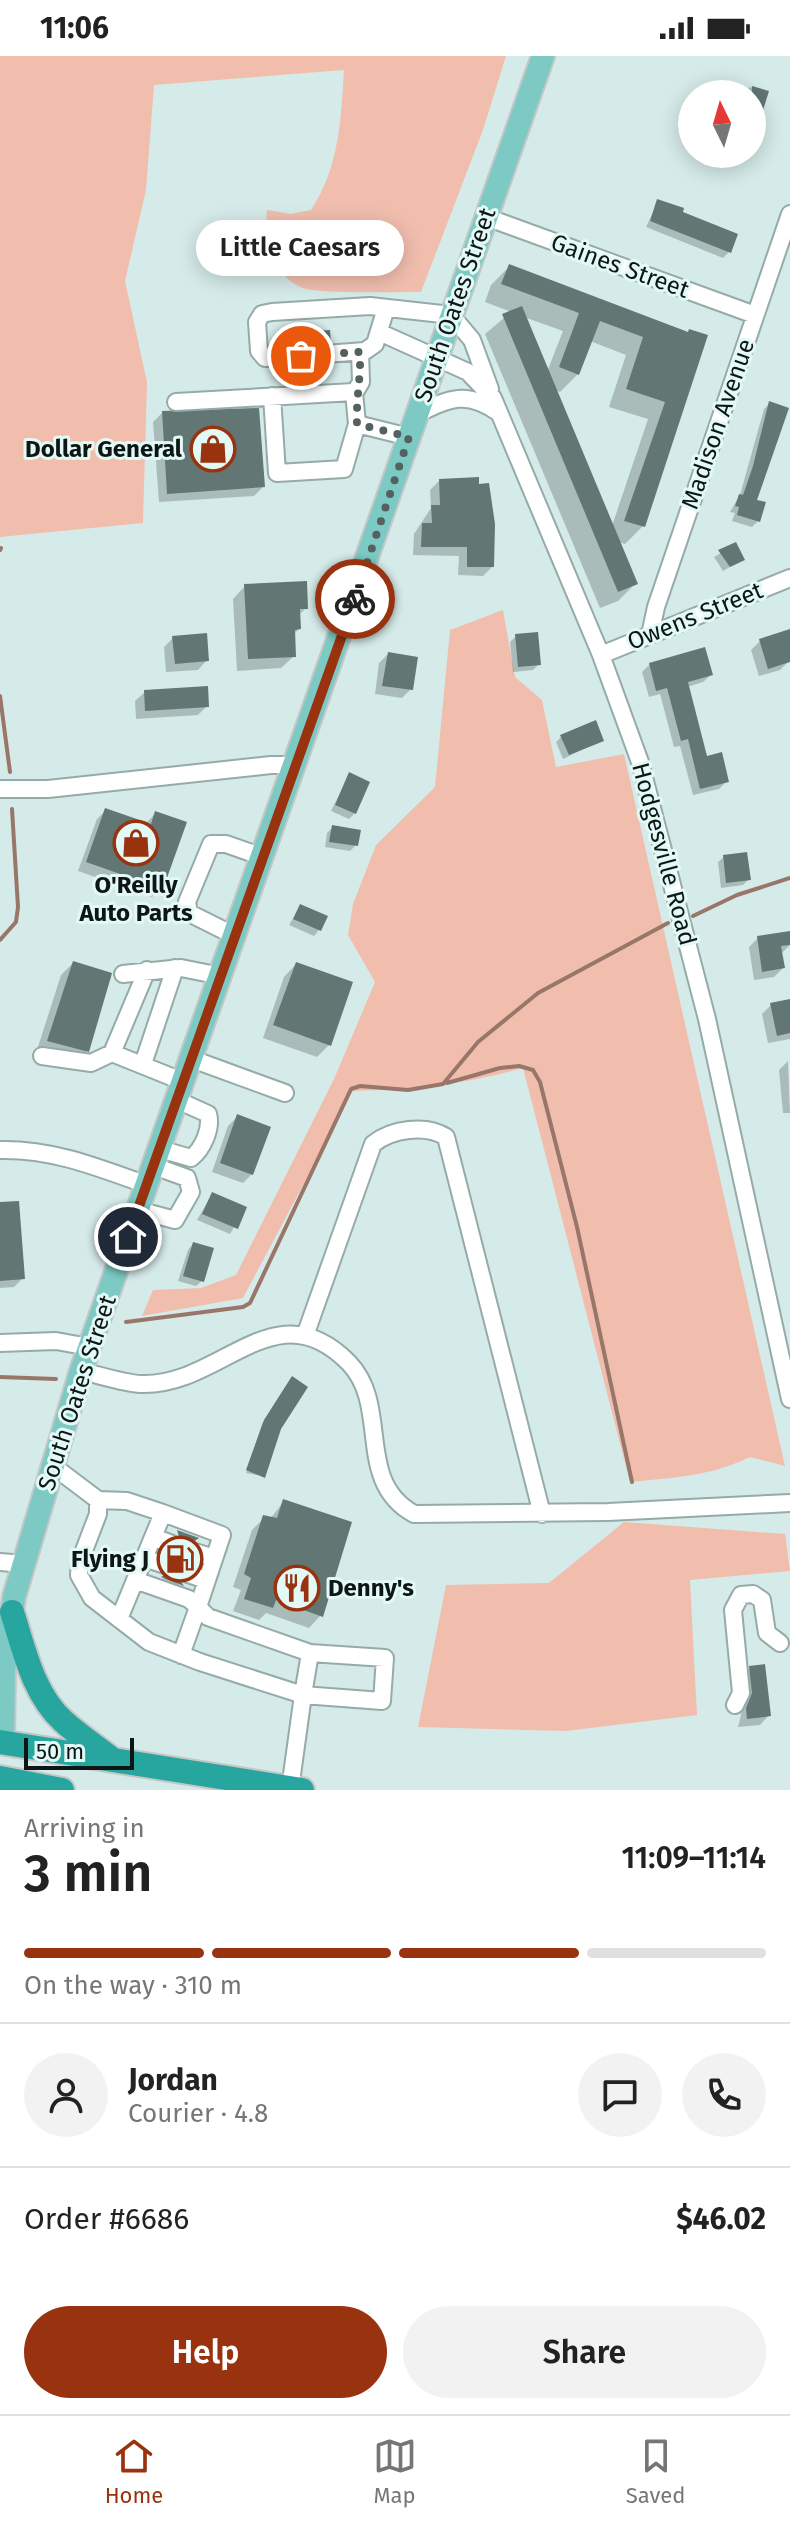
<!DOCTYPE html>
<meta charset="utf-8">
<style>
:root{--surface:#fff;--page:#f2f2f2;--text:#222;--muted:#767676;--line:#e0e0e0;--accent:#99320f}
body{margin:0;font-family:"Fira Sans",sans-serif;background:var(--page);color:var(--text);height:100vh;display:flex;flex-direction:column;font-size:30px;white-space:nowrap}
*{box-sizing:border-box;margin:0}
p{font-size:26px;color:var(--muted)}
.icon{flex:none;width:44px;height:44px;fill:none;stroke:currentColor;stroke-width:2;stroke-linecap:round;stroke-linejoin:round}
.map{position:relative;height:1734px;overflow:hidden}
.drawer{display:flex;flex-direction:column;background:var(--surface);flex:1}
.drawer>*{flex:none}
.needle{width:52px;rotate:355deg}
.fabs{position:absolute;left:678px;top:24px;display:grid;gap:16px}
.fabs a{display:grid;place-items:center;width:88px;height:88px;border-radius:50%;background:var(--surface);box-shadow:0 4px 20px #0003;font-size:40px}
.scale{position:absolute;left:24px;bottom:20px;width:110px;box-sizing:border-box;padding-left:8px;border:4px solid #0d1615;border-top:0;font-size:22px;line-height:28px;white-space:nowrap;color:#0d1615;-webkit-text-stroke:6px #e2f9f6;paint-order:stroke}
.pin{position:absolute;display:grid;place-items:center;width:68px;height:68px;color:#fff;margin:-34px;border:4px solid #fff;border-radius:50%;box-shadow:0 2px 8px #0007}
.courier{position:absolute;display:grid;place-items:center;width:80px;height:80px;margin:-40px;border:6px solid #99320f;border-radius:50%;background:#fff;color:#222;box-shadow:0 2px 10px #0007}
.bubble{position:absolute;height:56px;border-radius:28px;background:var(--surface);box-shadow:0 4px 20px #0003;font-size:26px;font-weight:600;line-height:56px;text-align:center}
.summary em{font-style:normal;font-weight:600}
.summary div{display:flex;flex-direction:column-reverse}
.summary{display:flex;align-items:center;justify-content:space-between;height:136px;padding:0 24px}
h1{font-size:52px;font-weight:600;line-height:60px}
.bar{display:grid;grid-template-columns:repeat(4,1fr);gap:12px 8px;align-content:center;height:96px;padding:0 24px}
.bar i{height:10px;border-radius:6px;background:var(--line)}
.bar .active{background:var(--accent)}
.bar p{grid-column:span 4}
.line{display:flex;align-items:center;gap:20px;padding:0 24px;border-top:2px solid var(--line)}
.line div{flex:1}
.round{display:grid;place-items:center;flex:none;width:84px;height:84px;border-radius:42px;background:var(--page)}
.primary-button{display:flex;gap:16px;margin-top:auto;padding:16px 24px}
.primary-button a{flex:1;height:92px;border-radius:48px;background:var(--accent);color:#fff;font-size:32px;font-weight:600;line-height:92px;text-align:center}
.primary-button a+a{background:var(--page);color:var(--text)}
.status{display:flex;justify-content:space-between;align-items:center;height:56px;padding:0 40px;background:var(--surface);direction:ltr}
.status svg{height:22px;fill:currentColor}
.dock{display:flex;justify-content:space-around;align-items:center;height:112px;border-top:2px solid var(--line);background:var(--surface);font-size:22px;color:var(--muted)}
.dock a{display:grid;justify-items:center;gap:4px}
.dock .active{color:var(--accent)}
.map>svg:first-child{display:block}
</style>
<div class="status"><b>11:06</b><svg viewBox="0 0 49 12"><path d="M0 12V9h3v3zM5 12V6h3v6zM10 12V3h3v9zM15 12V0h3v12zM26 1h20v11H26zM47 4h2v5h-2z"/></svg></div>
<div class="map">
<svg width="790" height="1734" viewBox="0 0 790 1734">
<rect width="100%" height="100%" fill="#d5ebe9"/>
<path fill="#f1beae" d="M0,0H506L483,74L421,236C398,236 320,238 303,232C271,220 265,183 267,154L291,158L311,154C339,112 341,64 344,14L154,29L146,134L125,225L147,326L143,467L0,481Z
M503,554L515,621L542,644L556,711L624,698L785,1410L750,1401C712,1420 672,1422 630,1426L523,1012C463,1029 415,1033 353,1035L243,1242L142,1260L153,1234L201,1232L236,1219L334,1023L375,926L348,879L353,848L376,789L435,731L450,574Z
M624,1466L785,1478L790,1515L690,1524L697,1659L566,1675L418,1671L446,1529L549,1527Z"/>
<path fill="#0003" fill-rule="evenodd" d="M750,31L767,36L752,65V38H743Z
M658,146L729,196L723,202L646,171Z
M509,211L687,278L643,470L625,488L619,486L636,527L618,545L600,552L485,278L511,256L485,246L491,229ZM524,261L563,275L547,316ZM590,285L626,299L609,351L648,363L612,470L555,334L560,336L578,318Z
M278,279L329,286L316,298L266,302L265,291Z
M770,347L755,445L758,465L752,471L732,465L735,457L730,456L740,439L764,353Z
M162,357L263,431L254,440L159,446L153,366Z
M440,424L492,511L483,520L458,519L459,500L413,499L414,478L431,452L430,434Z
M735,489L742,504L723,515L714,501Z
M245,530L306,552L298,560L299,573L293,579L294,600L281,612L237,615L233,543Z
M790,575L789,605L780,614L759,620L751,594L760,585Z
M516,580L539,608L533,614L513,616L510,586Z
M173,582L207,604L198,614L166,616L164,591Z
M388,598L411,633L402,642L375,638L379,607Z
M650,608L711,619L703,626L687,631L705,702L727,725L719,733L693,739L680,690L674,691L660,638L649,641L642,616Z
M145,636L207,650L198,659L136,663L135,645Z
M561,681L602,684L563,703L556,686Z
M349,719L355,757L349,763L331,755Z
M106,754L145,768L155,758L161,832L152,841L78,815L97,763Z
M333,771L356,789L350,795L325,791L327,777Z
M724,801L749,823L743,829L721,832L718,806Z
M300,851L319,874L314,880L289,869Z
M758,882H790V889L782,897L783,912L774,921L754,924L749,891Z
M73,907L111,921L87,995L75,1007L36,997L61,919Z
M296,908L329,989L317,1001L263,982L284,921Z
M790,945V983L768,987L762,958L771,949Z
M788,1005L790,1057H783L779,1014Z
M237,1061L252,1118L243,1127L212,1116L228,1070Z
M212,1138L245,1152L230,1178L197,1164Z
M0,1148L23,1222L14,1231L0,1232Z
M193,1188L202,1225L196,1230L178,1225L188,1194Z
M290,1325L263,1420L246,1417L262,1368Z
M284,1445L321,1559L309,1572L266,1557L259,1564L233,1555L241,1534L233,1531L252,1474L264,1462L270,1463Z
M178,1476L195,1483L184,1491L182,1500L189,1506L178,1511L175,1520L180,1531L161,1524L174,1516V1509L168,1502L178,1499L182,1490Z
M750,1612L769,1659L760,1669L738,1671L744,1647L741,1621Z"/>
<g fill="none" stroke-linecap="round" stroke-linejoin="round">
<path stroke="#98766a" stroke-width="4" d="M0,494L1,492
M0,640L10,716
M693,860L737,839L790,822
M0,884L16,866L18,851L12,753
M447,1027L500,1012L519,1010L533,1014L540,1026L577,1171L632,1426
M126,1266L243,1251L250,1247L351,1033L360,1030L408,1034L443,1028L478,986L538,937L668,867
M0,1321L56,1323"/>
</g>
<path fill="#627674" d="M752,30L769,35L755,80H752Z
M657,143L684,152L683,156L738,178L731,197L650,165Z
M509,208L688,276L689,273L708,279L645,471L624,465L665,346L626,333L643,281L600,265L579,319L559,311L579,257L501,228Z
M522,250L638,528L618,536L502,258Z
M330,274L331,287L278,290L277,277Z
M769,345L789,352L757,444L766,446L760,466L737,459L739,451L735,450L739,438L743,439L753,410Z
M259,352L265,431L167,438L162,355Z
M479,421V428L489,427L495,468L494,511H467V491H421L422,467H432L431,449H440L439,423Z
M736,486L745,504L730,511L718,494Z
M307,525L308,553H300L301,573L295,574L296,601L248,603L244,528Z
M790,573V606L768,613L759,583Z
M538,576L541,609L518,611L515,578Z
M207,577L209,605L175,608L172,580Z
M705,591L713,619L688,626L707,700L722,696L729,726L700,733L688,683L681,685L667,632L656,635L649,607Z
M388,596L418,601L413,634L382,630Z
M208,630L209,651L145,655L144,634Z
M596,664L604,685L569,699L560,679Z
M349,716L370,726L356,758L335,749Z
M105,752L151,768L155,755L187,766L163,833L86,806Z
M332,769L361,774L358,790L329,786Z
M747,796L751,824L726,827L723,799Z
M300,848L328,860L321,875L293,863Z
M790,875V889L781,890L785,912L762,916L757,880Z
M73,905L112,917L89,996L47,985Z
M296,906L353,926L331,990L273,969Z
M790,943V977L777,980L770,947Z
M237,1058L271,1071L253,1119L220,1107Z
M212,1136L247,1151L238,1173L202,1158Z
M19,1145L25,1223L0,1225V1146Z
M193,1186L214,1192L204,1226L183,1220Z
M292,1320L308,1331L281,1373L265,1422L246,1414L264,1364Z
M283,1443L352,1466L323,1561L276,1544L273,1552L244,1543L251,1522L244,1518L263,1459L277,1462Z
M177,1474L199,1482L185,1492V1499L191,1506L180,1510L177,1519L184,1530L161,1521L175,1513L176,1506L169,1499L178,1497L182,1491Z
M765,1608L771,1660L747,1663L746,1652L752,1637L749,1610Z"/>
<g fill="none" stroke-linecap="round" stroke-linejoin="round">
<path stroke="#b7cbc9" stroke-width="16" stroke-dasharray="16 8" stroke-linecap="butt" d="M172,1488L195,1496
M165,1509L188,1518"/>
<g stroke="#95aba9" stroke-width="20">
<path id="minor" d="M486,161L755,259
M386,252L375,288L365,295L271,302H265L259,295L257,266L262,258L272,256L370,250L451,259L472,284L490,333
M379,276L468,316L493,342L601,599L640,706L707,963L790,1343
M355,336L361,326L360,296
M176,346L354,336L357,368L344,413L277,417L272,340
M417,358C450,342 467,334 499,357
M357,368L409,381
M650,579L656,551L790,158
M601,599L790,522
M0,733H48L271,709H296
M235,880L189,857L187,846L211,788H226L263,801
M123,918L181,912L221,920
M112,997L147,914
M42,1000L91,1007L112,997L184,1026
M192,1003L285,1037
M143,1008L175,912
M160,1093L191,1102C203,1093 212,1072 208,1058L177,1044
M0,1094C53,1093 97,1111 147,1129
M138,1154L175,1164L191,1136L187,1122L154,1110
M306,1277L373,1088C391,1073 426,1068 446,1081L542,1458
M0,1287L56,1285L89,1291
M81,1315C100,1319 122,1327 141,1328C221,1331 275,1231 349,1307C391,1351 354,1425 414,1458L608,1456L790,1447
M53,1410L98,1444V1458L80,1505L79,1519L92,1542L149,1586L200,1606L303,1639L290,1733
M98,1444L127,1445L163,1457
M153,1481L172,1488
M195,1496L214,1502
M144,1502L165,1509
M0,1506L24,1508
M188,1518L206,1524
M119,1563L163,1457L222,1479L198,1551L189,1543L135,1524
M181,1599L198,1551L208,1561L310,1597L385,1602L382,1645L303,1639L310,1597
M735,1649L741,1637L733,1554L741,1539L753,1538L762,1544L767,1577L780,1587"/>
</g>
<g stroke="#c5c7c7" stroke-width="26">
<path id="major" d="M3,1686L4,1614L14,1541L81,1315L543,0"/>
</g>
<g stroke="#c5c7c7" stroke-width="28">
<path id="highway" d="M12,1556C24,1593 33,1638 63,1665C78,1679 97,1691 113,1704
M0,1686L302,1734
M0,1722L62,1734"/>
</g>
<use href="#minor" stroke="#fff" stroke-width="16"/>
<use href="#major" stroke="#7dcac5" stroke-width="22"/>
<use href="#highway" stroke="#27a69f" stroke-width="24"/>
</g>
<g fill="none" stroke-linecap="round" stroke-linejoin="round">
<path stroke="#53615f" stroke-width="8" stroke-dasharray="0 14.4" d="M301,300L360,296C361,322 356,342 357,368L409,381L355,543"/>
<path stroke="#99320f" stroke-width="10" d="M128,1181L355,543"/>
</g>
<defs>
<g id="shop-ring" transform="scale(2.3)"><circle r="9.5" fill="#e2f9f6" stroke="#99320f" stroke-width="1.5"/><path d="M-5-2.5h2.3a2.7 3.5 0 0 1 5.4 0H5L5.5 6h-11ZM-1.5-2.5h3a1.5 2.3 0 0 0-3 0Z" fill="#99320f"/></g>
<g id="fuel-ring" transform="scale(2.3)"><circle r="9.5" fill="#e2f9f6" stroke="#99320f" stroke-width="1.5"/><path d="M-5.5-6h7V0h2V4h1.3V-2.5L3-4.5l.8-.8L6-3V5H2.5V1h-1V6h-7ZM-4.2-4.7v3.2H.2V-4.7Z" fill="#99320f"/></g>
<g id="restaurant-ring" transform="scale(2.3)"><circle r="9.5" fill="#e2f9f6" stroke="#99320f" stroke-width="1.5"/><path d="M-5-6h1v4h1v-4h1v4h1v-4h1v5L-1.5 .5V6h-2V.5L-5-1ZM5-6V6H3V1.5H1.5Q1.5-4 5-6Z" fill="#99320f"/></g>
</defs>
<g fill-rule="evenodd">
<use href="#shop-ring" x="213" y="393"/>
<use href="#shop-ring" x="136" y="787"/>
<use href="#fuel-ring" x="180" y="1503"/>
<use href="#restaurant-ring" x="297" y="1532"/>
</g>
<g text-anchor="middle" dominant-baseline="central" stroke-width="6" stroke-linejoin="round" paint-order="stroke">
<g font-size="24" fill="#0d1615" stroke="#e2f9f6">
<text transform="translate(620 210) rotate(20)">Gaines Street</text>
<text transform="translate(455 249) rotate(-71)">South Oates Street</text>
<text transform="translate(718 368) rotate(-71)">Madison Avenue</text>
<text transform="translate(695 560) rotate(-22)">Owens Street</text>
<text transform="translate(664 798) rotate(75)">Hodgesville Road</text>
<text transform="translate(77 1337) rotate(-72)">South Oates Street</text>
</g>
<g font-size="24" font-weight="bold" fill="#0d1615" stroke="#e2f9f6" text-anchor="end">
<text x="182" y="393">Dollar General</text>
<text x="136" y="829" text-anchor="middle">O'Reilly<tspan x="136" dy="28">Auto Parts</tspan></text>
<text x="149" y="1503">Flying J</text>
<text x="328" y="1532" text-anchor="start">Denny's</text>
</g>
</g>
</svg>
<div class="fabs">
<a><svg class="needle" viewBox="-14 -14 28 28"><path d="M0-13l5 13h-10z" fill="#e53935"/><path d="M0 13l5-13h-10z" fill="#767676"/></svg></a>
</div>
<div class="scale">50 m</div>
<div class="pin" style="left:301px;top:300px;background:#ea580c"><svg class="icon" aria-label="bag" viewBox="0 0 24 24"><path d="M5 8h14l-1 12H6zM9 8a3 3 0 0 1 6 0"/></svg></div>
<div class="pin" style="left:128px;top:1181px;background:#1f2937"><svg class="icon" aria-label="home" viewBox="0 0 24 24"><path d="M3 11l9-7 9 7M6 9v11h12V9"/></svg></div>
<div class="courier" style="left:355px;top:543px"><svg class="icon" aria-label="bike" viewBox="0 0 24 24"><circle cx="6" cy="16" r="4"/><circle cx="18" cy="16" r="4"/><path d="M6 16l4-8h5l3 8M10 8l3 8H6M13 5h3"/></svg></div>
<div class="bubble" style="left:196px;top:164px;width:208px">Little Caesars</div>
</div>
<section class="drawer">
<div class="summary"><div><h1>3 min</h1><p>Arriving in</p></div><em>11:09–11:14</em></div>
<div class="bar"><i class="active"></i><i class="active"></i><i class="active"></i><i></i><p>On the way · 310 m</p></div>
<div class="line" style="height:144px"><a class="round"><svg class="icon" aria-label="person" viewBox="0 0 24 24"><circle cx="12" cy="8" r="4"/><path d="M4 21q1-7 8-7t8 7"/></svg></a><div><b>Jordan</b><p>Courier · 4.8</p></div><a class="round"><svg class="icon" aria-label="chat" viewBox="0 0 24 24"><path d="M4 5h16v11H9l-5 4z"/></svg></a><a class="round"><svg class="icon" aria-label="phone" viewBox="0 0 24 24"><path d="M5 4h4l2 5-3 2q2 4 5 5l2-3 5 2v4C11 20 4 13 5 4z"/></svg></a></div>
<div class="line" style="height:104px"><div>Order #6686</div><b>$46.02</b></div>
<div class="primary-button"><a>Help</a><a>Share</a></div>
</section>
<nav class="dock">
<a class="active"><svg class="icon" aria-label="home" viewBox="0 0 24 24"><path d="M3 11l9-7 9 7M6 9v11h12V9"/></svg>Home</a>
<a><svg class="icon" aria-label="map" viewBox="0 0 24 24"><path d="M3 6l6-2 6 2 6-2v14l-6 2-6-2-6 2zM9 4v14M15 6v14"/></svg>Map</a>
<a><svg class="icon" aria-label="saved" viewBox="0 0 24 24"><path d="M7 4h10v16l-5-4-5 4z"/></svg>Saved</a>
</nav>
